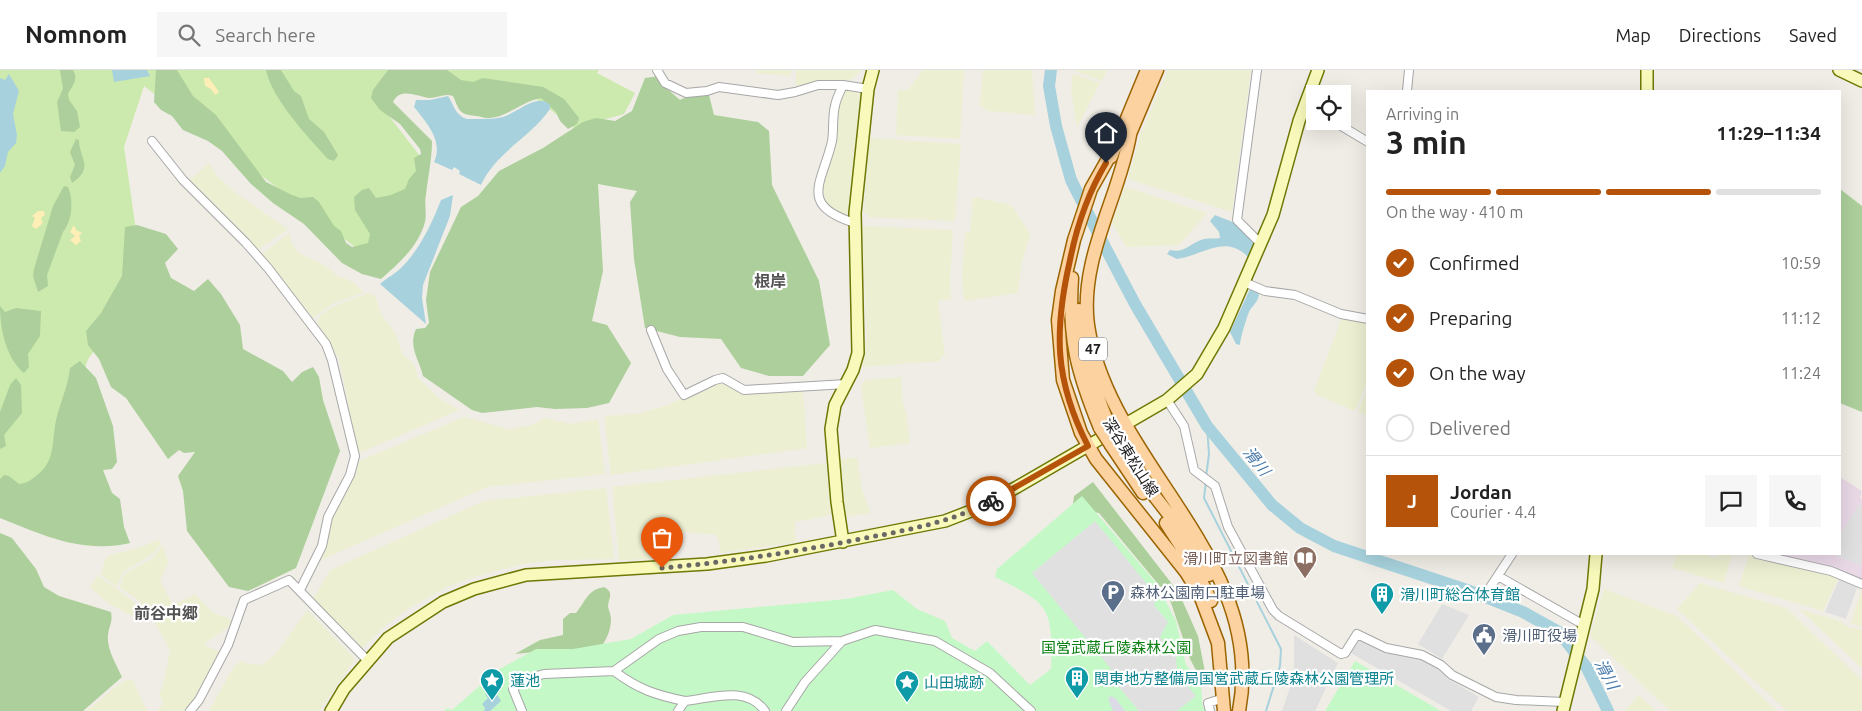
<!DOCTYPE html>
<meta charset="utf-8">
<style>
:root{--surface:#fff;--page:#f6f6f6;--text:#222;--muted:#767676;--line:#e0e0e0;--accent:#b45309}
body{margin:0;font-family:Ubuntu,"Noto Sans JP",sans-serif;background:var(--page);color:var(--text);height:100vh;display:flex;flex-direction:column;font-size:19px;white-space:nowrap}
*{box-sizing:border-box;margin:0}
p{font-size:16px;color:var(--muted)}
.icon{flex:none;width:28px;height:28px;fill:none;stroke:currentColor;stroke-width:2;stroke-linecap:round;stroke-linejoin:round}
.map{position:relative;flex:1;overflow:hidden}
.sheet{position:absolute;left:1366px;top:20px;width:475px;height:465px;display:flex;flex-direction:column;background:var(--surface);border-radius:0px;box-shadow:0 5px 20px #0002}
.sheet>*{flex:none}
.controls{position:absolute;left:1306px;top:15px;display:grid;gap:10px}
.controls a{display:grid;place-items:center;width:45px;height:45px;border-radius:0px;background:var(--surface);box-shadow:0 5px 20px #0002;font-size:25px}
.pin{position:absolute;display:grid;place-items:center;width:42px;height:42px;color:#fff;margin:-51px -21px;border-radius:50% 50% 50% 0;rotate:-45deg;box-shadow:0 0 5px #0007}
.pin .icon{rotate:45deg}
.courier{position:absolute;display:grid;place-items:center;width:50px;height:50px;margin:-25px;border:4px solid #b45309;border-radius:50%;background:#fff;color:#222;box-shadow:0 1px 6px #0007}
.overview em{font-style:normal;font-weight:600}
.overview div{display:flex;flex-direction:column-reverse}
.overview{display:flex;align-items:center;justify-content:space-between;height:85px;padding:0 20px}
h1{font-size:32px;font-weight:600;line-height:38px}
.bar{display:grid;grid-template-columns:repeat(4,1fr);gap:8px 5px;align-content:center;height:60px;padding:0 20px}
.bar i{height:6px;border-radius:4px;background:var(--line)}
.bar .current{background:var(--accent)}
.bar p{grid-column:span 4}
.line{display:flex;align-items:center;gap:12px;padding:0 20px;border-top:1px solid var(--line)}
.line div{flex:1}
.round{display:grid;place-items:center;flex:none;width:52px;height:52px;border-radius:0px;background:var(--page)}
ol{padding:0 20px;list-style:none}
li{display:flex;align-items:center;gap:15px;height:55px}
li p{margin-inline-start:auto}
li .icon{padding:5px;border-radius:50%;background:var(--accent);color:#fff;stroke-width:4}
li:last-child{color:var(--muted)}
li i{width:28px;height:28px;border:2px solid var(--line);border-radius:50%}
header{display:flex;align-items:center;gap:30px;box-sizing:border-box;height:70px;padding:0 25px;background:var(--surface);border-bottom:1px solid var(--line)}
header strong{font-size:24px}
nav{display:flex;gap:28px;margin-inline-start:auto;font-size:18px}
.search{width:350px;height:45px;background:var(--page);display:flex;align-items:center;gap:12px;box-sizing:border-box;padding:0 18px;border-radius:0px;color:var(--muted);font-size:19px}
.map>svg:first-child{display:block}
</style>
<header>
<strong>Nomnom</strong>
<div class="search"><svg class="icon" aria-label="search" viewBox="0 0 24 24"><circle cx="10" cy="10" r="6"/><path d="M15 15l6 6"/></svg>Search here</div>
<nav><a>Map</a><a>Directions</a><a>Saved</a></nav>
</header>
<div class="map">
<svg width="1862" height="641" viewBox="0 0 1862 641">
<rect width="100%" height="100%" fill="#f0ede6"/>
<path fill="#e9d8e6" d="M1840,407L1862,421L1860,428L1862,429V511L1839,500L1769,484H1840Z"/>
<path fill="#edefd2" d="M756,0H791V6L757,3Z
M796,0H862L848,12L829,11L800,18L796,17Z
M923,0H964L960,69L896,65L898,20H908Z
M983,0H1032L1035,45L988,41L980,35Z
M1073,0H1107L1102,11Z
M1168,0H1251L1232,142L1128,109L1141,64Z
M1073,4L1100,13L1077,57L1071,19Z
M846,18L862,20L864,24L851,145L849,147L834,142L827,133L822,123L821,113L829,95L836,66L837,41Z
M868,68L961,74L955,151L868,147L867,143H864Z
M209,93L218,107L236,123L288,159L257,180L190,110Z
M1125,117L1207,143L1179,175L1126,177L1112,153Z
M973,127L1008,134L1014,139L1030,164L1021,196L1018,223L964,231L962,209L965,162H970Z
M862,156L953,160L950,209L951,229L938,231L945,286H941V291L861,297L867,266Z
M289,163L292,174L299,183L324,195L338,206L353,212L364,222L332,234L313,248L262,184Z
M368,223L375,226L381,244L396,264L402,284L414,294L418,308L440,329L459,340L362,382L358,381L339,289L317,252L321,245L332,237Z
M1342,247L1367,252V313L1355,341L1317,325L1314,321Z
M901,307L903,334L906,341L910,373L870,378L861,316L865,310Z
M722,311L736,321L745,323L803,320L807,378L611,405L604,346L636,344L665,336Z
M1367,321L1368,346H1367L1358,341Z
M464,347L509,359L532,355L545,348L571,354L598,349L605,404L487,417L321,490L332,449L355,406L359,391Z
M857,387L862,420L871,443L843,447L837,390Z
M826,393L832,445L795,452L796,472L721,483L717,465L688,462L665,463L657,465L653,489L619,490L612,417Z
M606,418L614,489L557,490L522,494L475,507L447,517L409,538L385,556L361,579L313,529L330,500L484,431Z
M159,470L161,474L154,483L123,502L117,517L101,505L105,490L110,485L137,478Z
M163,475L168,493L160,511L173,535L195,524L212,542L232,550L231,555L203,575L221,582L203,614L185,641H157L163,633L159,622L163,617L170,580L151,546L136,528L120,518L123,506L132,499L152,489Z
M1677,484H1702L1716,488L1718,484H1732L1724,513L1672,498Z
M1749,484L1839,507L1823,541L1739,516Z
M98,506L128,527L144,542L136,548L108,533L90,517Z
M1700,513L1786,538L1862,610V641H1787L1677,539Z
M1862,518V557L1851,553Z
M1604,519L1677,546L1777,641H1670L1590,566Z
M1799,539L1840,551L1849,558L1860,559L1862,561V598Z
M307,540L355,589L319,641H209L234,596L242,591L248,594L262,595L276,584Z
M129,609L133,611L147,641H86L118,615Z
M1639,625L1656,641H1624Z"/>
<path fill="#cceaad" d="M0,0H599L597,3L635,23L624,44L574,58L534,27L399,22L379,33L423,90L412,143L359,180L144,16L124,77L144,216L88,289L53,396L32,425L0,414Z"/>
<path fill="#accf9b" d="M60,0H73C79,10 72,16 68,24L69,30L77,41L80,57L74,62L61,61L57,32L63,19Z
M156,0H177L193,26L216,45L266,112L292,125L301,128L313,127L319,132L334,156L341,161L346,173L352,177L368,173L370,164L355,140L354,127L362,120L369,118L376,128L391,125L405,119L409,109L416,101L414,88L421,84L420,79L400,54L380,40L371,28L373,20L388,0H447L461,10L473,12L483,8L543,17L564,29L579,48L577,54L568,59L560,51L556,42L541,28C522,31 507,48 487,48C483,48 480,46 476,46C459,44 460,42 453,26C444,23 438,28 429,28C416,26 400,17 393,32L432,71C432,89 428,106 426,125C424,133 427,143 425,152C418,177 400,192 381,209L362,204L342,193L304,154L273,133L251,114L222,81L208,71L183,60L172,46L161,40L154,32Z
M266,0H281L294,21L301,26L309,49L324,62L338,85L334,91L328,89C307,66 272,29 266,0Z
M659,6L665,17L680,30L686,27L709,25L714,45L758,52L769,61L772,115L819,211L830,275L803,306H769L741,298L721,269L680,267L645,258L634,189L630,132L637,121L598,114L603,201L592,251L607,255L631,293L609,333L587,338L555,339L537,337L482,343L472,340L423,306C419,289 408,277 416,259L425,258L429,253L426,230L430,202L461,137L478,126L499,101L543,78L583,52L596,48L615,51L632,41L645,8Z
M76,69L79,70C79,89 95,97 72,113L70,107L75,95L70,82Z
M64,116L68,117C74,130 72,151 63,162L47,205L48,216L38,222L33,206L34,199L53,136Z
M1840,119L1862,136V342L1840,333Z
M137,155L166,164L178,179L165,193L171,208L194,221L208,209L221,224L240,255L243,279L283,301L292,312L302,302L313,297L319,307L323,330L340,381L296,498L248,521L229,517L187,461L183,421L178,406L195,382L184,383L179,380L168,389L126,328L111,317L99,289L88,275L86,261L101,243L122,206L125,157Z
M0,236L5,242L16,238L41,241L40,266L28,284L29,297L24,303C6,288 0,259 0,236Z
M80,291L96,308L113,356L117,392L112,399L103,400L112,423L120,429L124,457L130,473C83,484 42,465 0,448V409L4,405L9,406L19,414C28,413 29,411 36,406C57,391 51,369 57,346C62,329 68,315 70,298Z
M16,308L21,315L22,343L4,365L6,376L0,379V342L10,315Z
M1093,412L1179,523L1198,566L1207,612L1198,604L1190,589L1169,527L1099,443L1088,441L1073,434L1074,426Z
M0,463L12,468L36,499L44,517L59,526L111,542C113,553 109,555 108,565C106,578 117,596 122,607L83,641H0Z
M604,517C615,523 608,528 608,537C609,541 611,545 611,549C611,563 604,574 595,585L535,582L515,584L540,570L563,565V549L570,543H576C586,531 587,520 604,517Z"/>
<path fill="#ffeeb6" d="M204,8H209L219,22L215,25L211,19L205,16Z
M38,141H44L45,145L41,148L43,153L36,159L32,156L35,148L32,146Z
M74,155L76,160L82,163L79,166L81,171L76,175L70,170L75,166L70,162Z"/>
<path fill="#c4f9c7" d="M1082,426L1156,513L1176,551L1186,595L1198,608L1201,617L1203,638H1207V641H444L447,638L452,640L498,600L536,579H573L631,569L673,545L846,529L893,520L917,539L945,551L952,568L975,581L987,571L1030,615L1051,599C1053,536 1049,534 995,507L997,499Z
M1355,591L1441,641H1325Z"/>
<path fill="#e0e0e0" d="M1859,434L1862,436V496L1832,484H1840V464Z
M1095,451L1157,526L1154,535L1168,552L1160,567L1176,586L1177,603L1196,626L1177,641H1139L1107,603L1111,599L1032,503Z
M1840,507L1858,515L1846,549L1825,542Z
M1442,534L1469,545L1442,589L1418,574Z
M1294,565L1338,593L1315,641H1282L1294,606Z
M1360,568L1379,579L1420,588L1440,600L1448,609L1479,627L1471,641H1451L1351,583Z"/>
<path fill="#dadbe6" d="M1112,626L1116,629L1125,641H1113L1108,628Z"/>
<path fill="#a7d2dd" d="M112,0H147L150,6L114,12Z
M9,4L19,21L13,44L17,65L16,73L8,82L5,96L0,103V8L5,10Z
M448,26C453,33 454,41 461,46C465,50 470,49 476,49C485,49 494,49 503,47C517,43 538,22 550,35V39C530,68 496,82 481,115L459,104L460,101L454,97L452,100L434,92C444,71 426,52 414,37L416,30H430Z
M453,125L450,146L423,215L422,228L426,254L380,214C387,208 395,204 402,197C420,179 432,153 441,130Z
M1215,145L1235,153L1256,174L1249,188C1226,163 1204,185 1177,189L1167,184L1170,180C1185,184 1191,172 1204,169C1209,168 1214,169 1220,168L1219,162L1210,151Z
M1250,219L1259,223C1259,231 1254,234 1250,240C1247,245 1240,270 1240,275L1236,274L1230,262Z
M499,612L501,615L495,621L501,631L490,641H484L485,638L482,634L488,628L485,624Z"/>
<g fill="none" stroke-linecap="round" stroke-linejoin="round">
<path stroke="#a7d2dd" stroke-width="2" d="M1206,407L1209,384L1207,356
M1206,411L1204,428L1281,579L1280,596L1266,641"/>
<path stroke="#a7d2dd" stroke-width="12" d="M1051,0L1049,16L1056,56L1071,110L1105,177L1135,234L1207,356L1272,435L1300,458L1334,476L1470,521L1523,542L1559,562L1587,598L1608,641"/>
<g stroke="#a7a7a7" stroke-width="10">
<path id="street" d="M657,0L665,13L686,23L707,21L719,17L778,25L795,22L818,15H843
M1257,0L1237,150L1261,174
M1407,21L1409,0
M1305,35L1315,41
M1333,51L1368,72
M152,71L183,110L246,173L268,198L326,274L332,290L355,386L350,405L328,447L322,476L300,520
M855,153C797,135 823,112 832,71C834,60 832,48 835,36C836,29 840,22 843,15L868,19
M1244,212L1265,221L1295,225L1341,244L1368,249
M651,260L667,299L684,325L715,310L723,308L744,320L846,314
M1167,330L1184,356L1194,400L1215,416L1228,457L1273,540L1279,546L1341,584L1345,583L1357,564L1386,578L1422,585L1441,595L1452,605L1496,627L1516,630L1564,632
M1757,484L1831,501L1862,514
M1498,506L1584,555
M1491,516L1512,484
M614,601C638,619 655,625 685,631
M190,641L199,630L228,575L244,530L289,510L367,590
M522,641L513,619L522,610L544,604L614,601L659,569L678,561L701,557H743L793,572L842,571
M678,641L685,631C713,628 746,615 765,641
M786,641L805,612L842,571L875,560L935,571L990,603L1031,641
M1210,641L1208,633L1224,628"/>
</g>
<g stroke="#6e7805" stroke-width="14">
<path id="secondary" d="M1647,0V21
M1839,0L1862,11
M843,472L837,432L831,359L835,335L853,300L858,283L855,143L868,19L873,0
M331,641L344,619L388,568L443,532L474,519L526,505L707,494L766,486L945,451L976,439L1017,417L1167,330L1197,304L1224,258L1273,145L1299,51L1318,0
M1563,641L1593,519L1596,484"/>
</g>
<g stroke="#9b6401" stroke-width="15">
<path id="primary" d="M1130,65C1119,128 1079,189 1088,255C1108,393 1268,489 1239,641
M1127,71L1157,0
M1113,80L1091,119L1074,170L1062,221L1058,250L1063,310L1081,363L1096,389L1186,502L1200,525L1218,573L1224,641
M1111,87L1147,0
M1072,208C1068,268 1077,302 1100,358
M1079,240C1080,281 1093,316 1108,353
M1118,371L1156,428L1188,469L1209,505
M1111,375L1143,423
M1166,453L1193,495L1211,531"/>
</g>
<use href="#street" stroke="#fff" stroke-width="8"/>
<use href="#secondary" stroke="#f8f9bb" stroke-width="11"/>
<use href="#primary" stroke="#fbd2a0" stroke-width="12"/>
<g stroke="#9b6401" stroke-width="15" stroke-linecap="butt">
<path id="primary-bridge" d="M1108,353L1118,371
M1100,358L1111,375"/>
</g>
<use href="#primary-bridge" stroke="#fbd2a0" stroke-width="12"/>
</g>
<g fill="none" stroke-linecap="round" stroke-linejoin="round">
<path stroke="#696865" stroke-width="5" stroke-dasharray="0 9" d="M662,498C729,492 795,482 861,469C906,460 950,453 991,431"/>
<path stroke="#b45309" stroke-width="6" d="M991,431L1088,376C1054,310 1054,260 1070,190C1077,155 1088,123 1106,93"/>
</g>
<defs>
<g id="library-pin" transform="scale(1.25)"><path d="M0 17L-7.5 6A9.5 9.5 0 1 1 7.5 6Z" fill="#8d6e63" stroke="#fff"/><path d="M-6-4Q-3-5.5-.7-3.5V5Q-3 3-6 4ZM6-4Q3-5.5 .7-3.5V5Q3 3 6 4Z" fill="#fff"/></g>
<g id="parking-pin" transform="scale(1.25)"><path d="M0 17L-7.5 6A9.5 9.5 0 1 1 7.5 6Z" fill="#5c6f8a" stroke="#fff"/><path d="M-3.5-5.5H1a3.5 3.5 0 0 1 0 7H-1V5.5H-3.5ZM-1-3.4V-.6H.8a1.4 1.4 0 0 0 0-2.8Z" fill="#fff"/></g>
<g id="building-pin" transform="scale(1.25)"><path d="M0 17L-7.5 6A9.5 9.5 0 1 1 7.5 6Z" fill="#0f9aa8" stroke="#fff"/><path d="M-4-6H4V6H1V3H-1V6H-4ZM-2.5-4.3h1.7v1.8h-1.7ZM.8-4.3h1.7v1.8H.8ZM-2.5-1h1.7V.8h-1.7ZM.8-1h1.7V.8H.8Z" fill="#fff"/></g>
<g id="civic-pin" transform="scale(1.25)"><path d="M0 17L-7.5 6A9.5 9.5 0 1 1 7.5 6Z" fill="#5c6f8a" stroke="#fff"/><path d="M-.6-6.5H3V-4.5H.6V-3L4-1V1h2V6H-6V1h2V-1L-.6-3ZM-1.2 2.5V6h2.4V2.5Z" fill="#fff"/></g>
<g id="sight-pin" transform="scale(1.25)"><path d="M0 17L-7.5 6A9.5 9.5 0 1 1 7.5 6Z" fill="#0f9aa8" stroke="#fff"/><path d="M0-6L1.8-2.2L6-1.7L2.9 1.2L3.7 5.4L0 3.3L-3.7 5.4L-2.9 1.2L-6-1.7L-1.8-2.2Z" fill="#fff"/></g>
</defs>
<g fill-rule="evenodd">
<use href="#library-pin" x="1305" y="488"/>
<use href="#parking-pin" x="1113" y="522"/>
<use href="#building-pin" x="1382" y="524"/>
<use href="#civic-pin" x="1484" y="565"/>
<use href="#building-pin" x="1077" y="608"/>
<use href="#sight-pin" x="492" y="610"/>
<use href="#sight-pin" x="907" y="612"/>
</g>
<g text-anchor="middle" dominant-baseline="central" stroke-width="4.5" stroke-linejoin="round" paint-order="stroke">
<rect fill="#fff" stroke="#636363" stroke-width="1" x="1079" y="267.5" width="28" height="23" rx="4"/>
<g font-size="14" font-weight="bold" fill="#202020">
<text x="1093" y="279">47</text>
</g>
<g font-size="15" fill="#202020" stroke="#fff">
<text transform="translate(1131 387) rotate(58)">深谷東松山線</text>
</g>
<g font-size="15" fill="#785e54" stroke="#fff" text-anchor="end">
<text x="1288" y="488">滑川町立図書館</text>
</g>
<g font-size="15" fill="#4e5e75" stroke="#fff" text-anchor="start">
<text x="1130" y="522">森林公園南口駐車場</text>
<text x="1502" y="565">滑川町役場</text>
</g>
<g font-size="15" fill="#0d838f" stroke="#fff" text-anchor="start">
<text x="1400" y="524">滑川町総合体育館</text>
<text x="1094" y="608">関東地方整備局国営武蔵丘陵森林公園管理所</text>
<text x="510" y="610">蓮池</text>
<text x="924" y="612">山田城跡</text>
</g>
<g font-size="15" fill="#0c7f13" stroke="#fff">
<text x="1116" y="577">国営武蔵丘陵森林公園</text>
</g>
<g font-size="16" font-weight="bold" fill="#535353" stroke="#fff">
<text x="770" y="211">根岸</text>
<text x="166" y="543">前谷中郷</text>
</g>
<g font-size="16" font-style="italic" fill="#497aa8" stroke="#fff">
<text transform="translate(1257 391) rotate(51)">滑川</text>
<text transform="translate(1607 604) rotate(62)">滑川</text>
</g>
</g>
</svg>
<div class="controls">
<a><svg class="icon" aria-label="locate" viewBox="0 0 24 24"><circle cx="12" cy="12" r="6"/><path d="M12 2v4M12 18v4M2 12h4M18 12h4"/></svg></a>
</div>
<div class="pin" style="left:662px;top:498px;background:#ea580c"><svg class="icon" aria-label="bag" viewBox="0 0 24 24"><path d="M5 8h14l-1 12H6zM9 8a3 3 0 0 1 6 0"/></svg></div>
<div class="pin" style="left:1106px;top:93px;background:#1f2937"><svg class="icon" aria-label="home" viewBox="0 0 24 24"><path d="M3 11l9-7 9 7M6 9v11h12V9"/></svg></div>
<div class="courier" style="left:991px;top:431px"><svg class="icon" aria-label="bike" viewBox="0 0 24 24"><circle cx="6" cy="16" r="4"/><circle cx="18" cy="16" r="4"/><path d="M6 16l4-8h5l3 8M10 8l3 8H6M13 5h3"/></svg></div>
<section class="sheet">
<div class="overview"><div><h1>3 min</h1><p>Arriving in</p></div><em>11:29–11:34</em></div>
<div class="bar"><i class="current"></i><i class="current"></i><i class="current"></i><i></i><p>On the way · 410 m</p></div>
<ol>
<li><svg class="icon" aria-label="check" viewBox="0 0 24 24"><path d="M5 12l5 5 9-10"/></svg>Confirmed<p>10:59</p></li>
<li><svg class="icon" aria-label="check" viewBox="0 0 24 24"><path d="M5 12l5 5 9-10"/></svg>Preparing<p>11:12</p></li>
<li><svg class="icon" aria-label="check" viewBox="0 0 24 24"><path d="M5 12l5 5 9-10"/></svg>On the way<p>11:24</p></li>
<li><i></i>Delivered</li>
</ol>
<div class="line" style="height:90px"><b class="round" style="background:var(--accent);color:#fff">J</b><div><b>Jordan</b><p>Courier · 4.4</p></div><a class="round"><svg class="icon" aria-label="chat" viewBox="0 0 24 24"><path d="M4 5h16v11H9l-5 4z"/></svg></a><a class="round"><svg class="icon" aria-label="phone" viewBox="0 0 24 24"><path d="M5 4h4l2 5-3 2q2 4 5 5l2-3 5 2v4C11 20 4 13 5 4z"/></svg></a></div>
</section>
</div>
